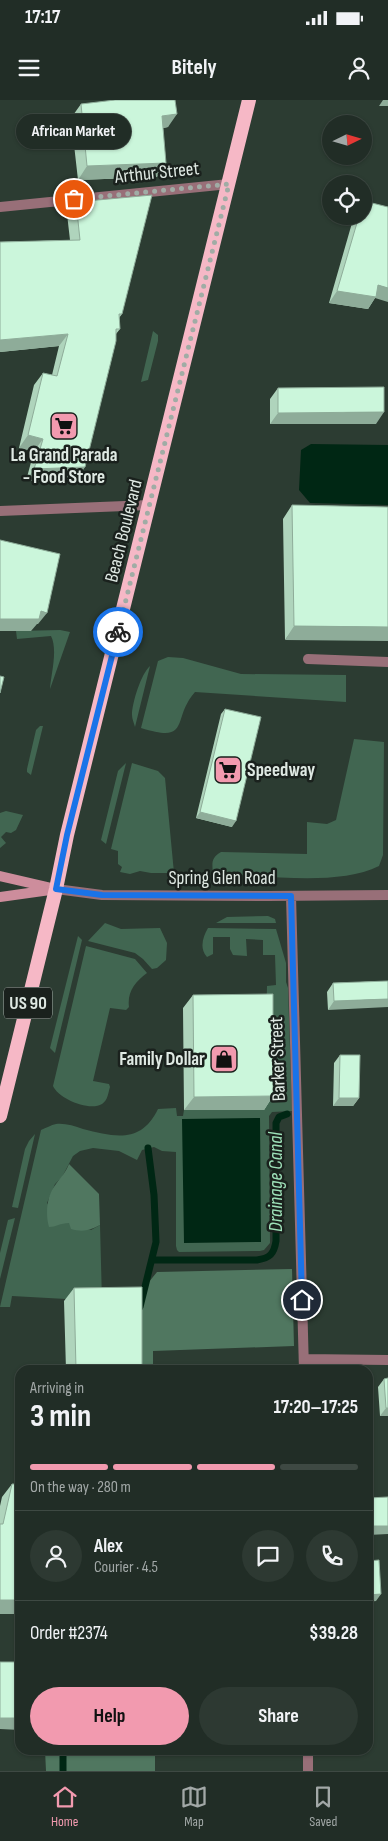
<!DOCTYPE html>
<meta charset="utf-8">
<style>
:root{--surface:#212d26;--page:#2d3932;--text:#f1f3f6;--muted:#a2a8a7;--line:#3e4943;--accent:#f29aaf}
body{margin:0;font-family:"Sofia Sans Condensed",sans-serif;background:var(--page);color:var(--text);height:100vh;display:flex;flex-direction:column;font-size:19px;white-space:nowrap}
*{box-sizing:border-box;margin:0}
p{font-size:16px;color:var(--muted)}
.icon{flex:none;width:28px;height:28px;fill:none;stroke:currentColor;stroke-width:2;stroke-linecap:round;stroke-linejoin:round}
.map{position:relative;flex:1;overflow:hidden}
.sheet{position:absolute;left:15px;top:1265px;width:358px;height:390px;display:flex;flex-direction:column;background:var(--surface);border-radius:15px;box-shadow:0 1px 4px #0004,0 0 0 1px var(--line)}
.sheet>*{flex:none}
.needle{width:32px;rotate:85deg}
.controls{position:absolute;left:322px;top:15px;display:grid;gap:10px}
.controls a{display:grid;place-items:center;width:50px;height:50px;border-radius:50%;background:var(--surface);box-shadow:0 1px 4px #0004,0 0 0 1px var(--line);font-size:25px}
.pin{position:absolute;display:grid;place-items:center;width:42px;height:42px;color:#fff;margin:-21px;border:2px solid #fff;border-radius:50%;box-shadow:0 1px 5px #0007}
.courier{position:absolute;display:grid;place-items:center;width:50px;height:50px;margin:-25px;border:4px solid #1a73e8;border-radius:50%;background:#fff;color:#222;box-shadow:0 1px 6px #0007}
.bubble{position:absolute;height:35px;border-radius:18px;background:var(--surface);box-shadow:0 1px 4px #0004,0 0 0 1px var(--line);font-size:16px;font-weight:700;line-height:35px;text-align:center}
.head em{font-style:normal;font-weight:700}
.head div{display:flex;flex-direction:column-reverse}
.head{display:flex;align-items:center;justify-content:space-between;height:85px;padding:0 15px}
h1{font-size:32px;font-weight:700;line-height:38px}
.bar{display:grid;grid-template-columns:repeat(4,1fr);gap:8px 5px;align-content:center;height:60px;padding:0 15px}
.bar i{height:6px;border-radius:4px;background:var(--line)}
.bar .current{background:var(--accent)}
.bar p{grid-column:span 4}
.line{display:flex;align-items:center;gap:12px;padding:0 15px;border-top:1px solid var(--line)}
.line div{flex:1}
.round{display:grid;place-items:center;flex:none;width:52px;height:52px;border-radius:26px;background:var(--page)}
.button{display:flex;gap:10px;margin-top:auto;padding:10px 15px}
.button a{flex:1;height:58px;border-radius:30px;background:var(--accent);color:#111;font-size:20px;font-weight:700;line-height:58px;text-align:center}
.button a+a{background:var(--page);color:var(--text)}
.status{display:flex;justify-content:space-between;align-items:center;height:35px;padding:0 25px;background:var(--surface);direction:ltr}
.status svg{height:14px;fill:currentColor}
header{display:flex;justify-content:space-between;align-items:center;height:65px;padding:0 15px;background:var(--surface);font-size:22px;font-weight:700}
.tabs{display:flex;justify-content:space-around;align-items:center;height:70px;border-top:1px solid var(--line);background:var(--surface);font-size:14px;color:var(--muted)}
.tabs a{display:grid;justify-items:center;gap:2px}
.tabs .current{color:var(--accent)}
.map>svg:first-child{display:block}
</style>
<div class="status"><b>17:17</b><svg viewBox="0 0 49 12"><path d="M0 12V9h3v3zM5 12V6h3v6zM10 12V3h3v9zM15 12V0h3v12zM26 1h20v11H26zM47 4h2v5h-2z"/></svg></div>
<header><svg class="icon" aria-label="menu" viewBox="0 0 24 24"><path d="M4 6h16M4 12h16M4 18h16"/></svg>Bitely<svg class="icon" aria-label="person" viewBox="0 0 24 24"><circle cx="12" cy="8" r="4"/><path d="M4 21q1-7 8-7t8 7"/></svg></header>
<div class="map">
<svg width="388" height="1671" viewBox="0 0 388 1671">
<rect width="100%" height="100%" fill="#2c3c32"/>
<path fill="#416651" d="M153,231L158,235V241L148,280L141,282Z
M60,530L70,532L50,589C51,574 58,550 51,536L17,539L16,531Z
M168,557L183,558L241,574L346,575V602L195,592C171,619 192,644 141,628L158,561Z
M150,566L135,627C134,623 132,619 132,615C132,603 141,574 150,566Z
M40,626H43L31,675L27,672V669L36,630Z
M354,639L384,642L383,755L379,766C337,787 261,775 213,773C212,763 211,758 221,752L307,754V722L327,724L336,720Z
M126,663L106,744L101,740L118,671Z
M132,663L158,671L165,678L174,773H151L140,771L130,774L120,772L122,767L118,764V751L111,749Z
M6,711L23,715L16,730L11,733L6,732L1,737L6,743L0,748V713Z
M268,816L275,819L276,823H216L227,817Z
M105,823L121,829L160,828L167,843L166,860L157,868L152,869L143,859L135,853L88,841Z
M208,828L276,829L286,863V882L288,888L292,1011L272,1012L269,1016L270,1143L264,1150L260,1151L179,1152L177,1150L176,1146V1052L162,1051L154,1047L142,1050L137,1060L119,1051L93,1048L80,1051L73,1056L62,1077L55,1084L47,1103L60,1123H69L91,1130L100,1125L102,1201L12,1196L10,1207H0L41,1030C46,1028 51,1025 56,1024C65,1023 74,1026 83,1029C115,1037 141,1044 158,1009L176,1008L177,1016H183L184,1010H264L267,886L276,885L275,855H263V840L246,839L247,856L233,855L230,849V837H213V854L207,857C199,848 203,837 208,828Z
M78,836L82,840L55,953L50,948Z
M86,846L135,859L147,873C135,882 127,892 129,907L126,910L110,908L93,981L109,984L110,987C108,993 108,1000 102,1004C89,1012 58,998 53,986Z
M35,1034L18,1108L12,1107L25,1049L29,1041Z
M15,1118L0,1179V1153L8,1120Z"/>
<path fill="#507760" d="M69,1064L99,1094L100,1125C89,1131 82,1132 71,1129L69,1123C60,1123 56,1127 49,1127C45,1113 47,1095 56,1084C61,1077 66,1072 69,1064Z
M292,1169L294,1246L153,1251V1270H135V1199L157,1172Z
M45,1650H155V1671H46Z"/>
<path fill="#002714" d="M311,344L388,345V405L310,403L299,390L301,350Z
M260,1018L261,1142L184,1143L182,1019Z"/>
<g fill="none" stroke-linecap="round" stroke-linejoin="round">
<path stroke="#002714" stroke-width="7" d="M152,1160H257C270,1158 274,1154 276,1141V1023L279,1017L287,1014
M140,1207L156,1142L154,1095L148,1048
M63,1671V1650"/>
<path stroke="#986f78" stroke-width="10" d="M308,559L388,562"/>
<path stroke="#986f78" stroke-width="10" d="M0,107L229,84
M0,411L150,405
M56,789L102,795L268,796L388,795
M291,796L304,1270
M304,1259L388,1260
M308,1650V1671"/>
<path stroke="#cd8d9c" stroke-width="10" d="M0,776L56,789
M0,797L50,790"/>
<path stroke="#f6b8c6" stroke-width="14" d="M0,1016L56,789L67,735L249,0"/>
</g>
<path fill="#afd4bc" d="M175,2L168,27L163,28L157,77L78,80L71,18L81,4Z
M76,102L122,214L119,218L120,229L116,234L77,379L26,381L34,351L19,348L34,285L43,273L52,275L59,246L0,252V142L70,140L67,114Z
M354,116H364L375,198L368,209L329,203Z
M278,288L376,324H270V299Z
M292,405L388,407L285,540L283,419Z
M225,609L232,727L196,718L221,614Z
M388,881L328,910L327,892L333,883Z
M193,895L273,996L264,1010H184L183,908Z
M340,955L359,998L353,1006H333L334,963Z
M74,1188L141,1270H66L64,1201Z
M388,1278V1316H380L378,1287L384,1279Z
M12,1384L20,1455V1514H0V1406L2,1397Z"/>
<path fill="#8eac99" d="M383,0H388V6H379Z
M177,14L168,27L153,30L162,16Z
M166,63L157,77L78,80L87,66Z
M378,185L388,188V202L375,198L368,209L329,203L337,191Z
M68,234L59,246L0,252V240Z
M384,312L376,324H270L278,313Z
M28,335L43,339L34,351L19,348Z
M85,367L77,379L26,381L34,369Z
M41,511L47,513L38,524H37L31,531H0V519Z
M294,526L388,527V541L285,540Z
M200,712L236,721L232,727L196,718Z
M388,899V907L328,910L334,901Z
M273,996L264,1010H184L194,997Z
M339,998H359L353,1006H333Z
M142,1268L141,1270H75L76,1269Z
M386,1308H388V1316H380Z
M368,1426H388V1434L368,1435Z
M381,1494L376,1501L368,1502V1495Z
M0,1500H20V1514H0Z
M0,1618H20V1630L0,1629Z"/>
<path fill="#cbf6db" stroke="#8eac99" d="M115,0H175L177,14L162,16L166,63L87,66L81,4Z
M152,95L122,214H119L120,229H116V241L85,367L34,369L43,339L28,335L43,273L57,276L68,234L0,240V142L80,140L76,102Z
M364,101L388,107V188L378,185L376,197L337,191L359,116H364Z
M384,287V312L278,313V288Z
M292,405L388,407V527L294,526Z
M0,440L60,454L47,513L41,511L39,519H0Z
M0,576L4,577L0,593Z
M225,609L261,617L236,721L200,712Z
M388,881V899L334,901L333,883Z
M273,894V996L194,997L193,895Z
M340,955H360L359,998H339Z
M142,1187V1268L76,1269L74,1188Z
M388,1278V1308H386L384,1279Z
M12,1384H20V1500H0V1424H3Z
M388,1397V1426H368V1398Z
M379,1460L381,1494L368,1495V1461Z
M0,1562H20V1618H0Z"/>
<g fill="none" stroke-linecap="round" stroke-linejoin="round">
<path stroke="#a0aca5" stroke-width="5" stroke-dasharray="0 9" d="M74,99L229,84L118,532"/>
<path stroke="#1a73e8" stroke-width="6" d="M118,532L67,735L56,789L102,795L291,796L302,1200"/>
</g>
<defs>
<g id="supermarket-square" transform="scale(1.4375)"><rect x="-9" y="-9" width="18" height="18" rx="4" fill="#f29aaf" stroke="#1a211d"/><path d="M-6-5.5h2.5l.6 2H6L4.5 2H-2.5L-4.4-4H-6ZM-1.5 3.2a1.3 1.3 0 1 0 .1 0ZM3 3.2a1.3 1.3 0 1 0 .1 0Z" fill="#111"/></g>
<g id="shop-square" transform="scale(1.4375)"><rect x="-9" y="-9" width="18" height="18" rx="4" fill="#f29aaf" stroke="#1a211d"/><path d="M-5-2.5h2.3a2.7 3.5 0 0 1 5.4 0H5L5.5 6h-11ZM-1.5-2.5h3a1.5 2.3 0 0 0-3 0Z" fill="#111"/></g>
</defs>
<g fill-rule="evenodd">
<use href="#supermarket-square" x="64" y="326"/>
<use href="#supermarket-square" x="228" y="670"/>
<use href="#shop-square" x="224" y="959"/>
</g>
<g text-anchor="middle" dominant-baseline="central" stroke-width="5" stroke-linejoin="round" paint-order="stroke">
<rect fill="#1a211d" stroke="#a4ada8" stroke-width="1" x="4" y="887.5" width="48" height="31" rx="4"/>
<g font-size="18" font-weight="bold" fill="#dfe9e3">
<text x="28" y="903">US 90</text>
</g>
<g font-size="19" fill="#dfe9e3" stroke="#1a211d">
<text transform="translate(157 73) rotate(-6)">Arthur Street</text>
<text transform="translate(124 431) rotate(-76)">Beach Boulevard</text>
<text x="222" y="778">Spring Glen Road</text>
<text transform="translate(278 959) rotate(-92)">Barker Street</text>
</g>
<g font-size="19" font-weight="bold" fill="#dfe9e3" stroke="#1a211d">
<text x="64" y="355">La Grand Parada<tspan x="64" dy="22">- Food Store</tspan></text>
<text x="247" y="670" text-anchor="start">Speedway</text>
<text x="205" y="959" text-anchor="end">Family Dollar</text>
</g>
<g font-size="20" font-style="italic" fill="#9ee1b9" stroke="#1a211d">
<text transform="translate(276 1082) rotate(-90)">Drainage Canal</text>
</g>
</g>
</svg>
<div class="controls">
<a><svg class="needle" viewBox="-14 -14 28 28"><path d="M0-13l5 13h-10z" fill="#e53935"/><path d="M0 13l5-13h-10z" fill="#a2a8a7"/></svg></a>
<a><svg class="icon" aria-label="locate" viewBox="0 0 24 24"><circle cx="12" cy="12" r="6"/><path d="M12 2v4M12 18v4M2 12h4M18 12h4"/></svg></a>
</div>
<div class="pin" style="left:74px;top:99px;background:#ea580c"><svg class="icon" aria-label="bag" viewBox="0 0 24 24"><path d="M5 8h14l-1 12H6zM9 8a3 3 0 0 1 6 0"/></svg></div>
<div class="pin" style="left:302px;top:1200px;background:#1f2937"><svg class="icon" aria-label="home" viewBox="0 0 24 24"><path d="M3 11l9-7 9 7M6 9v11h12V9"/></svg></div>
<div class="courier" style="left:118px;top:532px"><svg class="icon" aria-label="bike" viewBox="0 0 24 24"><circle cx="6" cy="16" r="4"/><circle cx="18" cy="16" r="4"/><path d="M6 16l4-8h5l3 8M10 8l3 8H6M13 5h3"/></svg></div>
<div class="bubble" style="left:16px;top:14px;width:115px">African Market</div>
<section class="sheet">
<div class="head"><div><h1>3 min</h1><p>Arriving in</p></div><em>17:20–17:25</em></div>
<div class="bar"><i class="current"></i><i class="current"></i><i class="current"></i><i></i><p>On the way · 280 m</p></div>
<div class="line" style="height:90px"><a class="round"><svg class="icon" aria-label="person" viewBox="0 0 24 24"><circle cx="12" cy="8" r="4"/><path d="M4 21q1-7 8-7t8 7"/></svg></a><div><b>Alex</b><p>Courier · 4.5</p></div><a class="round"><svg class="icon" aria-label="chat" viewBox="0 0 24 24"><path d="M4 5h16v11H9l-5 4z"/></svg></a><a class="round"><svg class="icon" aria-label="phone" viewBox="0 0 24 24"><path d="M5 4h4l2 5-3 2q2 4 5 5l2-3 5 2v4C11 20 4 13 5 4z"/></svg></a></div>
<div class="line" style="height:65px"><div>Order #2374</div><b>$39.28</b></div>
<div class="button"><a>Help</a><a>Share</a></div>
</section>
</div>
<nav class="tabs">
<a class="current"><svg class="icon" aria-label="home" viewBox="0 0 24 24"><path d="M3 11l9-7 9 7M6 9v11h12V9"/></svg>Home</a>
<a><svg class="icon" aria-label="map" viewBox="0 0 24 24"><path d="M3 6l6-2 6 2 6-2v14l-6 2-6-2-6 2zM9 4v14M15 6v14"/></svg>Map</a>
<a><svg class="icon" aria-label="saved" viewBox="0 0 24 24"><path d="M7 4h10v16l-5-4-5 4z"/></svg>Saved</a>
</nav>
